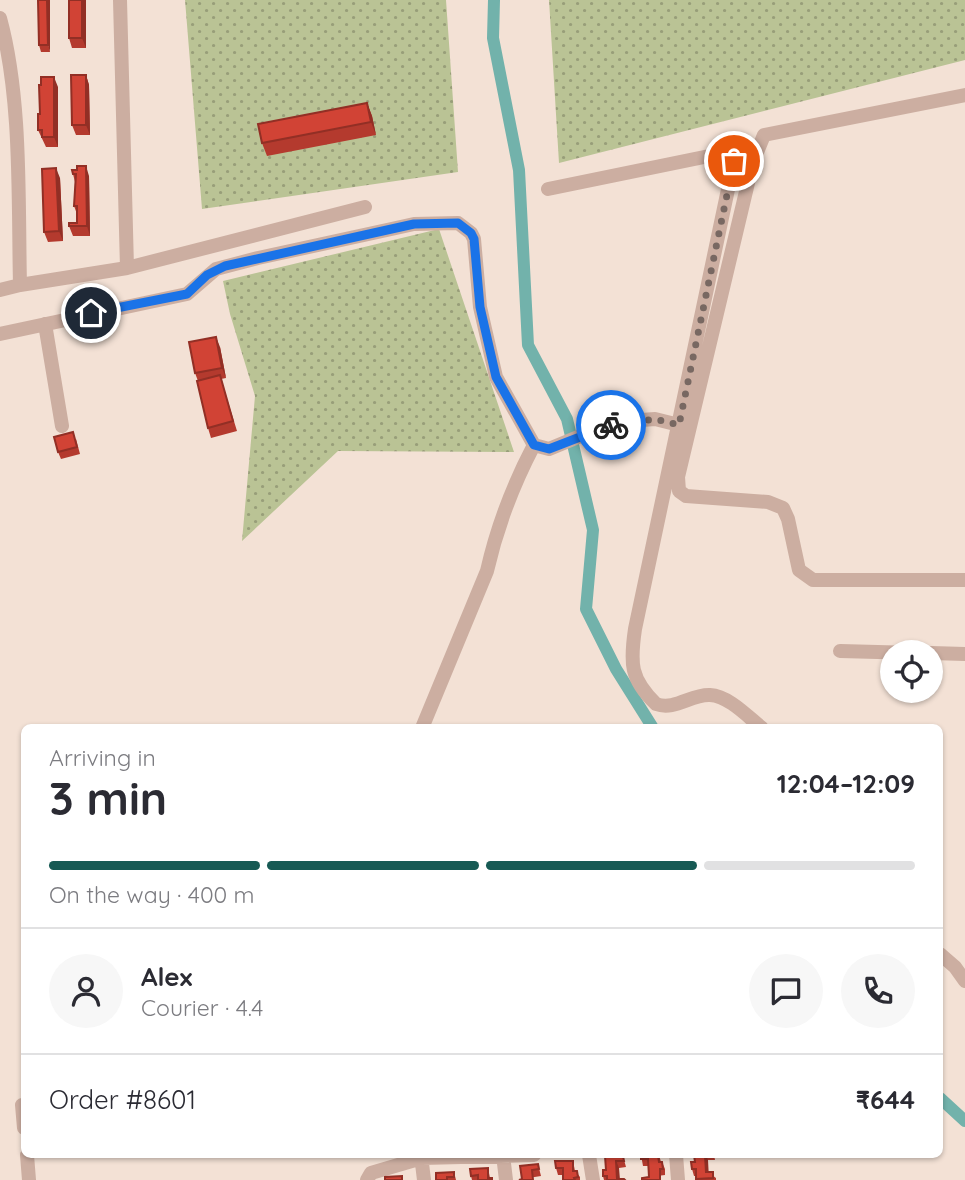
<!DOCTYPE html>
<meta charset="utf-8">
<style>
:root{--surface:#fff;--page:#f7f7f7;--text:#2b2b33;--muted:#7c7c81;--line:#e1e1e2;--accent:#175a54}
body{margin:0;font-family:Quicksand,sans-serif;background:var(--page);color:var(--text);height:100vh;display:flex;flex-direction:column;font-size:26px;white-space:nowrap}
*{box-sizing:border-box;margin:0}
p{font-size:23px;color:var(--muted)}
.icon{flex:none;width:38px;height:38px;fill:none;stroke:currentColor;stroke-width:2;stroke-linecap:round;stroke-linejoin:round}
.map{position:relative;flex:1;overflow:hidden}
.drawer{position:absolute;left:21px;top:724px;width:922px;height:434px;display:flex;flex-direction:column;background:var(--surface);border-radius:10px;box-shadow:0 2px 5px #0004}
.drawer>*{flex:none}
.tools{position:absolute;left:880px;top:640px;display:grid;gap:14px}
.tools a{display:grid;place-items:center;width:63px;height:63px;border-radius:50%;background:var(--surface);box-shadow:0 2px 5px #0004;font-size:35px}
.pin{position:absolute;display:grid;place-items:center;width:60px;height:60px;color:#fff;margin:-30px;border:4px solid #fff;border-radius:50%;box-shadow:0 2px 7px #0007}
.courier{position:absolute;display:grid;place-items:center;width:70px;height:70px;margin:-35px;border:5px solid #1a73e8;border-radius:50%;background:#fff;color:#222;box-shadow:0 2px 9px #0007}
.head em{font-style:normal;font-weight:700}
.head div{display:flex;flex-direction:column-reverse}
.head{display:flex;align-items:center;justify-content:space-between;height:119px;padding:0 28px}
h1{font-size:46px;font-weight:700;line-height:52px}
.bar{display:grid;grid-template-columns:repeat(4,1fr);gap:10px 7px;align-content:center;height:84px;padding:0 28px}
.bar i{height:9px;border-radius:5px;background:var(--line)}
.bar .on{background:var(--accent)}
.bar p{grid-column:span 4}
.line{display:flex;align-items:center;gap:18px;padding:0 28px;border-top:2px solid var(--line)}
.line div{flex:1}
.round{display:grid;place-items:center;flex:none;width:74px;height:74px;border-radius:37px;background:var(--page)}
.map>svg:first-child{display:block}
</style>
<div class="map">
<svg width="965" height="1180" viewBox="0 0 965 1180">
<defs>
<pattern id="grass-dots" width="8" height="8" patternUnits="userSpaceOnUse" patternTransform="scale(1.75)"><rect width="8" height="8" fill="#bac395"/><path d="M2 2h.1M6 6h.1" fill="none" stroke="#989e79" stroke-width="1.8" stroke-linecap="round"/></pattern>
</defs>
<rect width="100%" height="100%" fill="#f3e1d5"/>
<path fill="url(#grass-dots)" d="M185,0H446L458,172L202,209Z
M549,0H965V60L559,163Z
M439,229L514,452L338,451L242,541L255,396L230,314L223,281Z"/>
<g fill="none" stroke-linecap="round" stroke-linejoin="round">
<path stroke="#72b2ab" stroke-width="12" d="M494,0L493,38L519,170L528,345L567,419L593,530L586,609L616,669L653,728
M940,1098L965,1121"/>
<path stroke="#ccaea1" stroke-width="14" d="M120,0L127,268
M0,18C22,99 18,200 20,285
M965,95L764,135L753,162L678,477L679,491L686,496L768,502L783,508L788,519L799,570L813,580H965
M548,189L714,155H731L734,161L635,629C630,663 630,679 656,704C675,711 691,694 710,695C729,696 748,717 762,728
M0,290L20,285L127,268L365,207
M45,324L62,426
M0,334L187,294L216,269L258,258L396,228L414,224L458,223L471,233L474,239L480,307L496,377L534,445L549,449L595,430L628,421L655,419L679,425
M840,651L915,653
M931,653L965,654
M422,728L487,571C497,527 513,485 534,445
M940,954L955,967L965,981
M22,1105L24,1128
M27,1155L29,1180
M421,1155L424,1180
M503,1155L506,1180
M589,1155L593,1180
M676,1155L678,1180
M367,1180L371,1173L422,1158L534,1155"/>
</g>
<path fill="#b43a2e" d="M38,0L50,52H41L39,45Z
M86,0V48H72L69,38Z
M86,75L89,85L90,135H76L72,125Z
M58,87V147H46L38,130L40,114Z
M367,103L372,116L376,135L267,156L262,143Z
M73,174L89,176L90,236H73L69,226L77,223V214L74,206L75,182Z
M60,178L63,241L48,242L44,232Z
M220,347L226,378L221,379L237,431L211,438L208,428L198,381L195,373Z
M76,439L80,454L61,459L58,452Z
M641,1155H659L661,1162H662L665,1169V1175L649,1177L648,1166H643Z
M694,1155H714L715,1160H708V1172L716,1178V1180H696V1176H694L692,1169L695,1162Z
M623,1156L626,1167L619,1168V1179L625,1180H604L603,1176L606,1170Z
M573,1161L575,1171L580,1177V1180H563V1175H558L556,1168Z
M538,1164L541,1176L522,1179Z
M488,1168L490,1178H492L493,1180H472L471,1176Z
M454,1172L456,1180H436Z"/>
<path fill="#922f25" d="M47,0H50V52L48,45Z
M82,0H86V48L82,38Z
M86,75L89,85L90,135L86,125Z
M54,77L58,87V147L54,137Z
M367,103L372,116L376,135L371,122Z
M86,166L89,176L90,236L87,226Z
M56,168L60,178L63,241L59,231Z
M216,337L220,347L226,378L222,368Z
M706,1155L708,1160L709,1179L706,1172Z
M616,1161L619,1168L620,1180H618Z"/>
<path fill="#d14335" stroke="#922f25" stroke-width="2" d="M38,0H47L48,45H39Z
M69,0H82V38H69Z
M71,75H86V125H72Z
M41,77H54V137H42V130H38V114H40L39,85H41Z
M367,103L371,122L262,143L258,124Z
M77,166H86L87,226H69V223H77V206H74L76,174H73L72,170H77Z
M56,168L59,231L44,232L42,169Z
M216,337L222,368L195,373L189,342Z
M220,375L233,421L208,428L197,381Z
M73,432L77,447L58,452L54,437Z
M641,1155H658L659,1162H662L663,1169H660V1180H642V1178L649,1177L648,1159H641Z
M694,1155H705L706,1172H713V1178L696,1179V1169H692L691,1162H695Z
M605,1156H623L624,1161H616L617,1179H624L625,1180H607V1176H603V1170H606Z
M555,1161H573V1171H577L578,1177L574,1178L575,1180H563V1168H556Z
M538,1164L539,1169L532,1170L533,1180H519L522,1179L520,1166Z
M488,1168V1178H492V1180H478V1175L471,1176L470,1169Z
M454,1172V1177H447V1180H436V1173Z
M402,1176V1180H385V1177Z"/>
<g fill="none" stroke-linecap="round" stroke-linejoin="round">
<path stroke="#786862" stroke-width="7" stroke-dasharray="0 12.6" d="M611,425L655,419L679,425L734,161"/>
<path stroke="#1a73e8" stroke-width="9" d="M91,313L187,294L207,275L225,266L414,224L458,223L471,233L474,239L480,307L496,377L534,445L549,449L611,425"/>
</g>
</svg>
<div class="tools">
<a><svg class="icon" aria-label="locate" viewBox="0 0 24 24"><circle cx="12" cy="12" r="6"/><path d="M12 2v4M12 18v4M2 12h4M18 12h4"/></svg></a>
</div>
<div class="pin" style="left:734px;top:161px;background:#ea580c"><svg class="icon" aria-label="bag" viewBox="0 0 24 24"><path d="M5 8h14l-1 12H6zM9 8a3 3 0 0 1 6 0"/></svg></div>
<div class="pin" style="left:91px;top:313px;background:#1f2937"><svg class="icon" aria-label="home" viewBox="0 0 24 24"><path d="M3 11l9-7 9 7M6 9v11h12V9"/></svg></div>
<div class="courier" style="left:611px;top:425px"><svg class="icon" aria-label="bike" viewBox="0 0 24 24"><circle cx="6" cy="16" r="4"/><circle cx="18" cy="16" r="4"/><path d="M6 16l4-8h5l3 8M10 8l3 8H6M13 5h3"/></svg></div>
<section class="drawer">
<div class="head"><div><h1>3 min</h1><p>Arriving in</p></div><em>12:04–12:09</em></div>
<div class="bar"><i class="on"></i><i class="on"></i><i class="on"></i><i></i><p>On the way · 400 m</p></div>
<div class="line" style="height:126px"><a class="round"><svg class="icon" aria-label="person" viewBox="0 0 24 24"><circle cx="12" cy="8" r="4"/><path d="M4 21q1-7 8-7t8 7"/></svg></a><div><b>Alex</b><p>Courier · 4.4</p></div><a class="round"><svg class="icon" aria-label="chat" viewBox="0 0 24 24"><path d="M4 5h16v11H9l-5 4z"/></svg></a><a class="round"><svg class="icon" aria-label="phone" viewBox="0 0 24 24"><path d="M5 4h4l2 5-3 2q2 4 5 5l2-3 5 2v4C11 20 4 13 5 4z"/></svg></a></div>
<div class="line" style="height:91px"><div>Order #8601</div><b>₹644</b></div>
</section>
</div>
